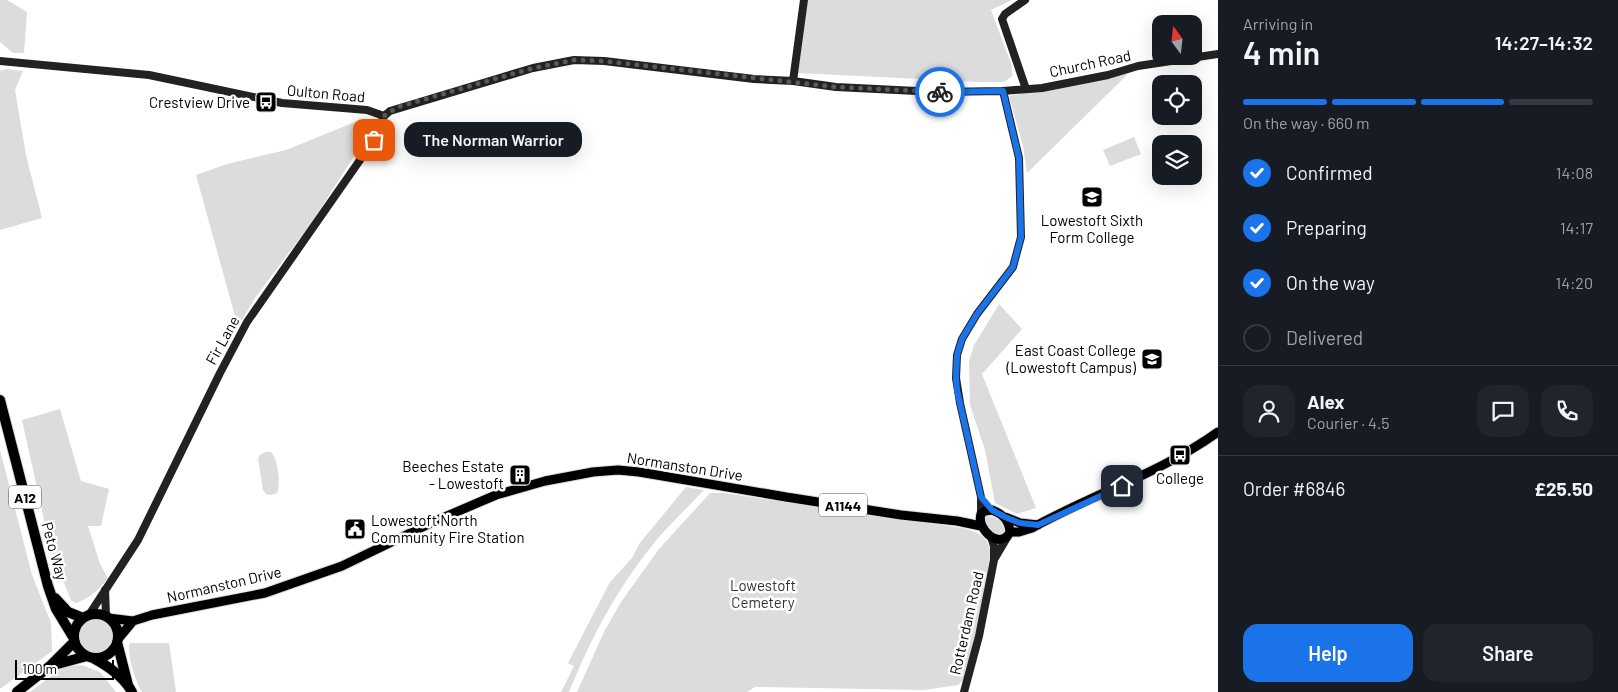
<!DOCTYPE html>
<meta charset="utf-8">
<style>
:root{--surface:#171b24;--page:#20242c;--text:#f1f3f6;--muted:#9ea1a6;--line:#363941;--accent:#1a73e8}
body{margin:0;font-family:Barlow,sans-serif;background:var(--page);color:var(--text);height:100vh;display:flex;flex-direction:column;font-size:19px;white-space:nowrap}
*{box-sizing:border-box;margin:0}
p{font-size:16px;color:var(--muted)}
.icon{flex:none;width:28px;height:28px;fill:none;stroke:currentColor;stroke-width:2;stroke-linecap:round;stroke-linejoin:round}
.map{position:relative;flex:1;overflow:hidden}
.panel{display:flex;flex-direction:column;background:var(--surface);width:400px}
.panel>*{flex:none}
.needle{width:32px;rotate:345deg}
.buttons{position:absolute;left:1152px;top:15px;display:grid;gap:10px}
.buttons a{display:grid;place-items:center;width:50px;height:50px;border-radius:10px;background:var(--surface);box-shadow:0 5px 20px #0002;font-size:25px}
.scale{position:absolute;left:15px;bottom:12px;width:99px;box-sizing:border-box;padding-left:5px;border:2px solid #000;border-top:0;font-size:14px;line-height:18px;white-space:nowrap;color:#000;-webkit-text-stroke:4px #fff;paint-order:stroke}
.pin{position:absolute;display:grid;place-items:center;width:42px;height:42px;color:#fff;margin:-21px;border-radius:10px;box-shadow:0 2px 8px #0006}
.courier{position:absolute;display:grid;place-items:center;width:50px;height:50px;margin:-25px;border:4px solid #1a73e8;border-radius:50%;background:#fff;color:#222;box-shadow:0 1px 6px #0007}
.bubble{position:absolute;height:35px;border-radius:15px;background:var(--surface);box-shadow:0 5px 20px #0002;font-size:16px;font-weight:600;line-height:35px;text-align:center}
.overview em{font-style:normal;font-weight:600}
.overview div{display:flex;flex-direction:column-reverse}
.overview{display:flex;align-items:center;justify-content:space-between;height:85px;padding:0 25px}
h1{font-size:32px;font-weight:600;line-height:38px}
.bar{display:grid;grid-template-columns:repeat(4,1fr);gap:8px 5px;align-content:center;height:60px;padding:0 25px}
.bar i{height:6px;border-radius:4px;background:var(--line)}
.bar .selected{background:var(--accent)}
.bar p{grid-column:span 4}
.line{display:flex;align-items:center;gap:12px;padding:0 25px;border-top:1px solid var(--line)}
.line div{flex:1}
.round{display:grid;place-items:center;flex:none;width:52px;height:52px;border-radius:15px;background:var(--page)}
ol{padding:0 25px;list-style:none}
li{display:flex;align-items:center;gap:15px;height:55px}
li p{margin-inline-start:auto}
li .icon{padding:5px;border-radius:50%;background:var(--accent);color:#fff;stroke-width:4}
li:last-child{color:var(--muted)}
li i{width:28px;height:28px;border:2px solid var(--line);border-radius:50%}
.action{display:flex;gap:10px;margin-top:auto;padding:10px 25px}
.action a{flex:1;height:58px;border-radius:15px;background:var(--accent);color:#fff;font-size:20px;font-weight:600;line-height:58px;text-align:center}
.action a+a{background:var(--page);color:var(--text)}
main{display:flex;flex:1;min-height:0}
.map>svg:first-child{display:block}
</style>
<main>
<div class="map">
<svg width="1218" height="692" viewBox="0 0 1218 692">
<rect width="100%" height="100%" fill="#fff"/>
<path fill="#dcdcdc" d="M0,0H7L27,12L24,53H13L0,42Z
M808,0H1012L991,10L1012,66V76L1004,82H981L798,73Z
M7,69L23,71L15,90L26,155L42,218L0,230V71Z
M1129,73L1027,173L1023,146L1009,96Z
M360,120L370,125V131L312,222L255,298L238,327L196,175L227,164L286,150Z
M1134,137L1141,154L1110,166L1103,150Z
M999,304L1022,329L982,374L1036,508L1017,514L995,503L985,450L970,405L969,361L974,345Z
M60,409L81,481L109,489L101,526H88L100,564L108,578C99,589 91,598 76,603L71,600L51,551L22,420Z
M0,450L32,575L51,623L52,651L0,689Z
M266,452H271C278,458 281,485 277,493L271,495L266,494L263,490L258,458L261,454Z
M686,487L704,490C689,506 673,521 659,537C619,585 592,635 569,692H561L574,666L568,663L610,582L632,558L639,544Z
M710,493H724L962,528C977,532 987,535 991,552L980,612L965,678L958,685L924,690L755,687L747,692H577L604,632L621,602L659,549Z
M987,516C997,518 1005,522 1004,532L1000,537L986,528L984,517Z
M79 636a17 17 0 1 1 34 0a17 17 0 1 1-34 0Z
M130,643H169L176,692H142C136,682 126,654 130,643Z
M82,665L100,672L116,692H30L63,667Z"/>
<g fill="none" stroke-linecap="round" stroke-linejoin="round">
<g stroke="#dbdbdb" stroke-width="11">
<path id="primary" d="M992,510C1003,514 1009,520 1010,532C1000,551 976,529 981,514L985,511Z
M1005,517L1020,523L1038,525
M1010,532H1019L1032,528C1093,494 1161,473 1218,432
M108,618L133,621L152,615L265,593L342,566L433,522L496,495L545,481L593,472L618,470L639,472L786,497L901,515L957,521L981,526
M118,639L133,621"/>
</g>
<g stroke="#dbdbdb" stroke-width="12">
<path id="highway" d="M0,400L48,586L56,609L73,637
M55,598L68,612L83,618
M74 636a22 22 0 1 1 44 0a22 22 0 1 1-44 0Z
M117,642L128,685
M93,658C108,666 124,677 132,692
M50,666L87,656
M17,692L50,666L74,642"/>
</g>
<path stroke="#222" stroke-width="8" d="M1025,0L1005,14L1002,19L1026,89
M0,61L149,75L282,103L355,109L367,110L384,116
M793,81L804,0
M981,514V497L960,403L956,378L957,355L962,339L977,314L1013,267L1021,237L1019,158L1003,91
M995,558L1008,536
M105,590L106,616
M89,615L138,540L220,373L247,322L374,140L384,116L390,111L533,68L574,60L604,61L754,79L793,81L836,87L937,92L1003,91L1042,88L1108,75L1138,66L1218,54
M964,692L979,636L994,560V546L991,537"/>
<use href="#primary" stroke="#000" stroke-width="9"/>
<use href="#highway" stroke="#000" stroke-width="10"/>
</g>
<g fill="none" stroke-linecap="round" stroke-linejoin="round">
<path stroke="#595959" stroke-width="5" stroke-dasharray="0 9" d="M374,140L384,116L398,107L533,68L574,60L604,61L836,87L940,92"/>
<path stroke="#1a73e8" stroke-width="6" d="M940,92L1003,91L1019,158L1021,237L1013,267L977,314L962,339L957,355L956,378L957,390L981,497L992,510L1005,517L1020,523L1038,525L1122,486"/>
</g>
<defs>
<g id="bus-square" transform="scale(1.125)"><rect x="-9" y="-9" width="18" height="18" rx="4" fill="#000" stroke="#fff"/><path d="M-5-6H5V4H4V6H2V4H-2V6H-4V4H-5ZM-3.5-4V0h7V-4ZM-3.5 1.2v1.5H-2V1.2ZM2 1.2v1.5H3.5V1.2Z" fill="#fff"/></g>
<g id="university-square" transform="scale(1.125)"><rect x="-9" y="-9" width="18" height="18" rx="4" fill="#000" stroke="#fff"/><path d="M0-5L7-2L0 1L-7-2ZM-4 1L0 2.5L4 1V4Q0 6-4 4Z" fill="#fff"/></g>
<g id="building-square" transform="scale(1.125)"><rect x="-9" y="-9" width="18" height="18" rx="4" fill="#000" stroke="#fff"/><path d="M-4-6H4V6H1V3H-1V6H-4ZM-2.5-4.3h1.7v1.8h-1.7ZM.8-4.3h1.7v1.8H.8ZM-2.5-1h1.7V.8h-1.7ZM.8-1h1.7V.8H.8Z" fill="#fff"/></g>
<g id="civic-square" transform="scale(1.125)"><rect x="-9" y="-9" width="18" height="18" rx="4" fill="#000" stroke="#fff"/><path d="M-.6-6.5H3V-4.5H.6V-3L4-1V1h2V6H-6V1h2V-1L-.6-3ZM-1.2 2.5V6h2.4V2.5Z" fill="#fff"/></g>
</defs>
<g fill-rule="evenodd">
<use href="#bus-square" x="266" y="102"/>
<use href="#university-square" x="1092" y="197"/>
<use href="#university-square" x="1152" y="359"/>
<use href="#bus-square" x="1180" y="455"/>
<use href="#building-square" x="520" y="475"/>
<use href="#civic-square" x="355" y="529"/>
</g>
<g text-anchor="middle" dominant-baseline="central" stroke-width="5" stroke-linejoin="round" paint-order="stroke">
<g fill="#fff" stroke="#4c4c4c" stroke-width="1">
<rect x="9" y="485.5" width="32" height="23" rx="4"/>
<rect x="819" y="493.5" width="48" height="23" rx="4"/>
</g>
<g font-size="14" font-weight="bold" fill="#000">
<text x="25" y="497">A12</text>
<text x="843" y="505">A1144</text>
</g>
<g font-size="15" fill="#000" stroke="#fff">
<text transform="translate(1090 63) rotate(-12)">Church Road</text>
<text transform="translate(326 93) rotate(5)">Oulton Road</text>
<text transform="translate(222 340) rotate(-61)">Fir Lane</text>
<text transform="translate(685 466) rotate(9)">Normanston Drive</text>
<text transform="translate(55 551) rotate(75)">Peto Way</text>
<text transform="translate(224 584) rotate(-13)">Normanston Drive</text>
<text transform="translate(966 623) rotate(-77)">Rotterdam Road</text>
</g>
<g font-size="15" fill="#000" stroke="#fff" text-anchor="end">
<text x="250" y="102">Crestview Drive</text>
<text x="1092" y="220" text-anchor="middle">Lowestoft Sixth<tspan x="1092" dy="17">Form College</tspan></text>
<text x="1136" y="350">East Coast College<tspan x="1136" dy="17">(Lowestoft Campus)</tspan></text>
<text x="504" y="466">Beeches Estate<tspan x="504" dy="17">- Lowestoft</tspan></text>
<text x="1180" y="478" text-anchor="middle">College</text>
<text x="371" y="520" text-anchor="start">Lowestoft North<tspan x="371" dy="17">Community Fire Station</tspan></text>
</g>
<g font-size="15" fill="#333" stroke="#fff">
<text x="763" y="585">Lowestoft<tspan x="763" dy="17">Cemetery</tspan></text>
</g>
</g>
</svg>
<div class="buttons">
<a><svg class="needle" viewBox="-14 -14 28 28"><path d="M0-13l5 13h-10z" fill="#e53935"/><path d="M0 13l5-13h-10z" fill="#9ea1a6"/></svg></a>
<a><svg class="icon" aria-label="locate" viewBox="0 0 24 24"><circle cx="12" cy="12" r="6"/><path d="M12 2v4M12 18v4M2 12h4M18 12h4"/></svg></a>
<a><svg class="icon" aria-label="layers" viewBox="0 0 24 24"><path d="M12 4l9 5-9 5-9-5zM3 14l9 5 9-5"/></svg></a>
</div>
<div class="scale">100 m</div>
<div class="pin" style="left:374px;top:140px;background:#ea580c"><svg class="icon" aria-label="bag" viewBox="0 0 24 24"><path d="M5 8h14l-1 12H6zM9 8a3 3 0 0 1 6 0"/></svg></div>
<div class="pin" style="left:1122px;top:486px;background:#1f2937"><svg class="icon" aria-label="home" viewBox="0 0 24 24"><path d="M3 11l9-7 9 7M6 9v11h12V9"/></svg></div>
<div class="courier" style="left:940px;top:92px"><svg class="icon" aria-label="bike" viewBox="0 0 24 24"><circle cx="6" cy="16" r="4"/><circle cx="18" cy="16" r="4"/><path d="M6 16l4-8h5l3 8M10 8l3 8H6M13 5h3"/></svg></div>
<div class="bubble" style="left:404px;top:122px;width:178px">The Norman Warrior</div>
</div>
<section class="panel">
<div class="overview"><div><h1>4 min</h1><p>Arriving in</p></div><em>14:27–14:32</em></div>
<div class="bar"><i class="selected"></i><i class="selected"></i><i class="selected"></i><i></i><p>On the way · 660 m</p></div>
<ol>
<li><svg class="icon" aria-label="check" viewBox="0 0 24 24"><path d="M5 12l5 5 9-10"/></svg>Confirmed<p>14:08</p></li>
<li><svg class="icon" aria-label="check" viewBox="0 0 24 24"><path d="M5 12l5 5 9-10"/></svg>Preparing<p>14:17</p></li>
<li><svg class="icon" aria-label="check" viewBox="0 0 24 24"><path d="M5 12l5 5 9-10"/></svg>On the way<p>14:20</p></li>
<li><i></i>Delivered</li>
</ol>
<div class="line" style="height:90px"><a class="round"><svg class="icon" aria-label="person" viewBox="0 0 24 24"><circle cx="12" cy="8" r="4"/><path d="M4 21q1-7 8-7t8 7"/></svg></a><div><b>Alex</b><p>Courier · 4.5</p></div><a class="round"><svg class="icon" aria-label="chat" viewBox="0 0 24 24"><path d="M4 5h16v11H9l-5 4z"/></svg></a><a class="round"><svg class="icon" aria-label="phone" viewBox="0 0 24 24"><path d="M5 4h4l2 5-3 2q2 4 5 5l2-3 5 2v4C11 20 4 13 5 4z"/></svg></a></div>
<div class="line" style="height:65px"><div>Order #6846</div><b>£25.50</b></div>
<div class="action"><a>Help</a><a>Share</a></div>
</section>
</main>
